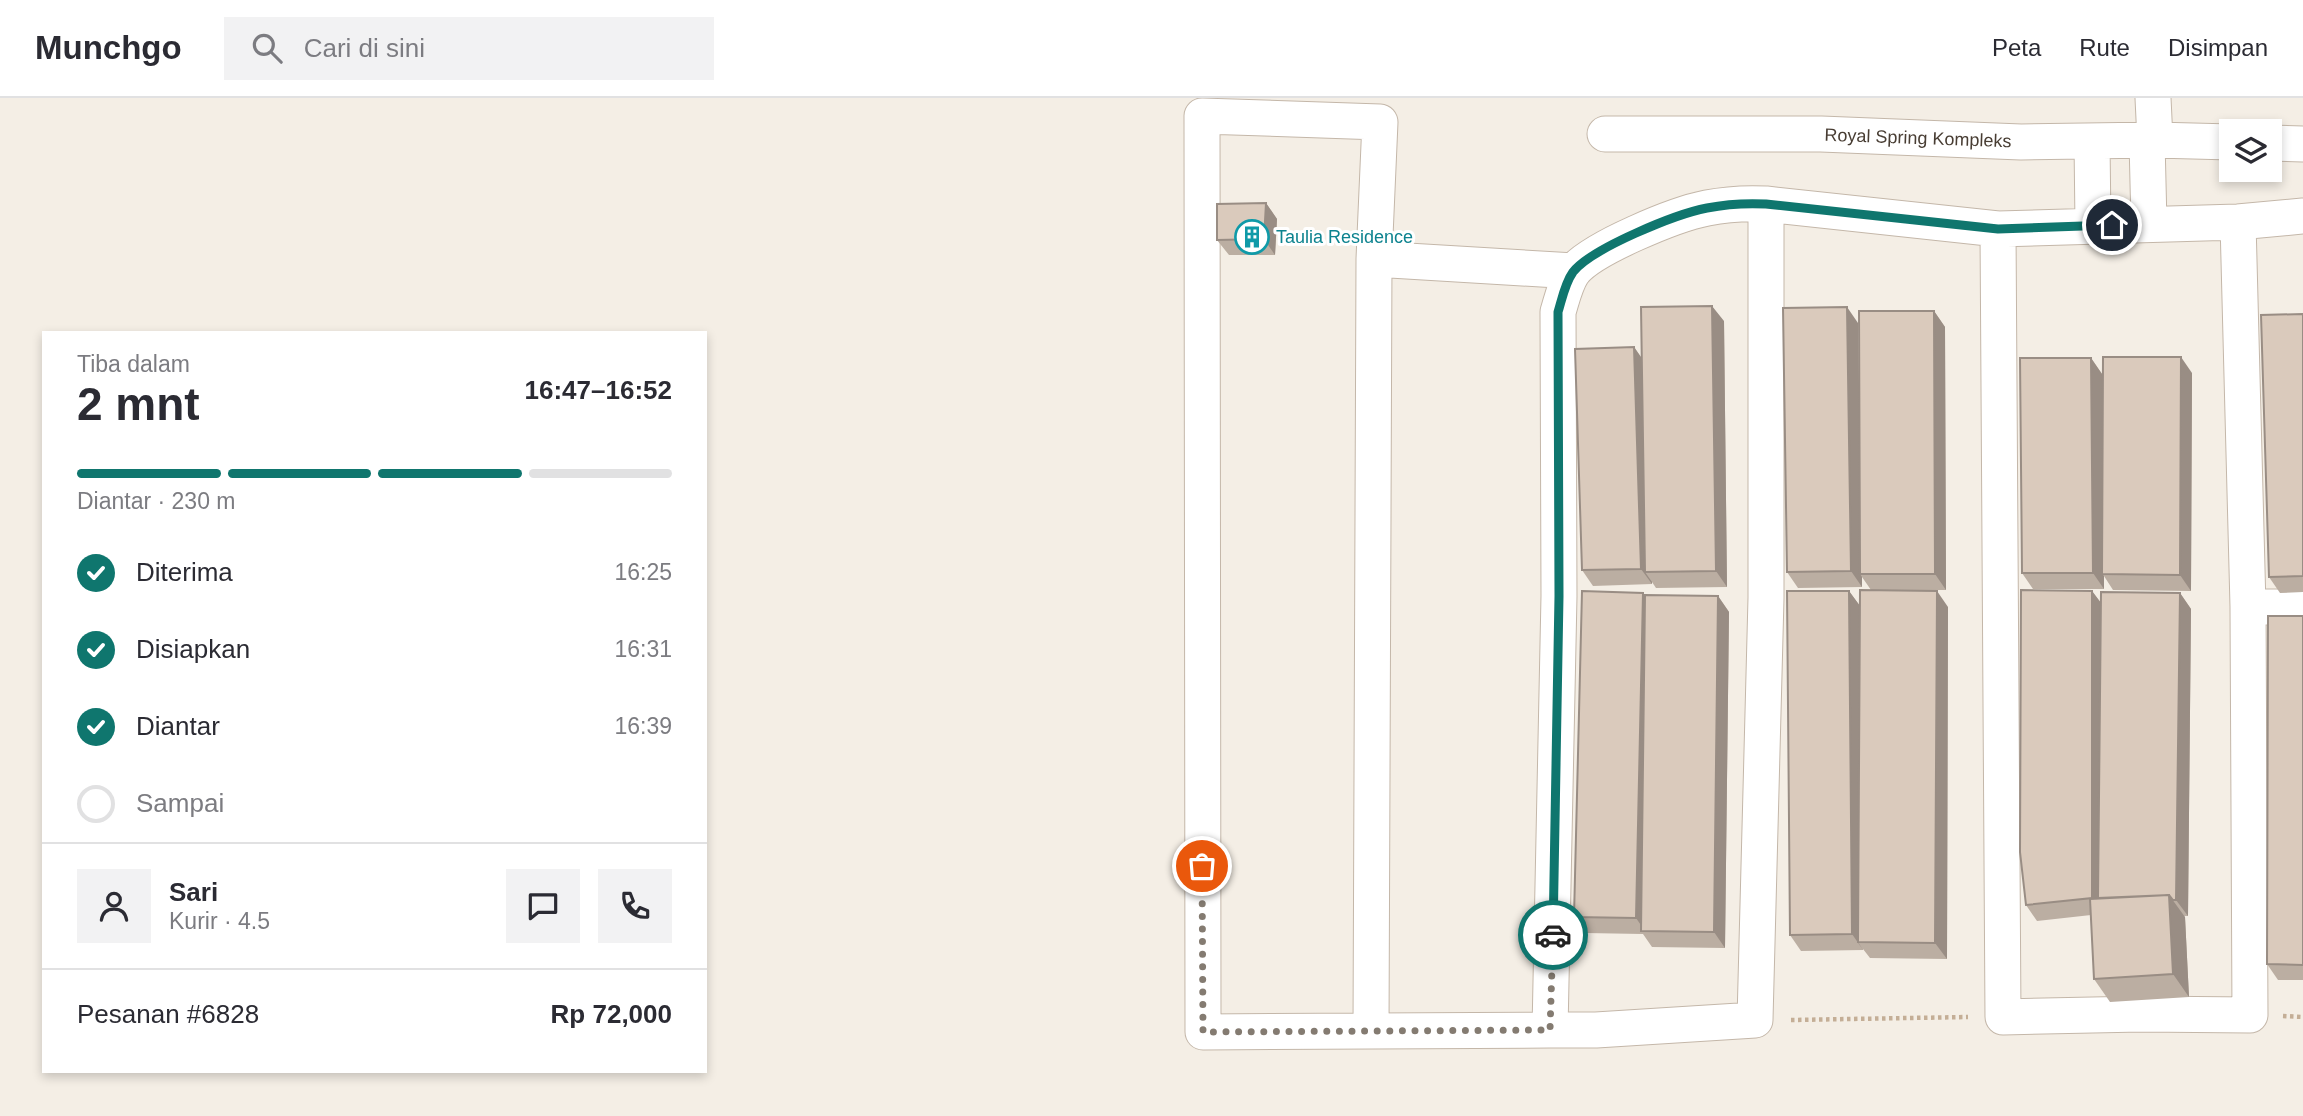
<!DOCTYPE html>
<html lang="id">
<meta charset="utf-8">
<style>
:root{--surface:#fff;--page:#f2f2f3;--text:#2b2b33;--muted:#7c7c81;--line:#e1e1e2;--accent:#0f766e}
body{margin:0;font-family:Arial,sans-serif;background:var(--page);color:var(--text);height:100vh;display:flex;flex-direction:column;font-size:26px;white-space:nowrap}
*{box-sizing:border-box;margin:0}
p{font-size:23px;color:var(--muted)}
.icon{flex:none;width:38px;height:38px;fill:none;stroke:currentColor;stroke-width:2;stroke-linecap:round;stroke-linejoin:round}
.map{position:relative;flex:1;overflow:hidden}
.drawer{position:absolute;left:42px;top:233px;width:665px;height:742px;display:flex;flex-direction:column;background:var(--surface);border-radius:0px;box-shadow:0 4px 10px #0003}
.drawer>*{flex:none}
.buttons{position:absolute;left:2219px;top:21px;display:grid;gap:14px}
.buttons a{display:grid;place-items:center;width:63px;height:63px;border-radius:0px;background:var(--surface);box-shadow:0 4px 10px #0003;font-size:35px}
.pin{position:absolute;display:grid;place-items:center;width:60px;height:60px;color:#fff;margin:-30px;border:4px solid #fff;border-radius:50%;box-shadow:0 2px 7px #0007}
.courier{position:absolute;display:grid;place-items:center;width:70px;height:70px;margin:-35px;border:5px solid #0f766e;border-radius:50%;background:#fff;color:#222;box-shadow:0 2px 9px #0007}
.head em{font-style:normal;font-weight:700}
.head div{display:flex;flex-direction:column-reverse}
.head{display:flex;align-items:center;justify-content:space-between;height:119px;padding:0 35px}
h1{font-size:46px;font-weight:700;line-height:52px}
.bar{display:grid;grid-template-columns:repeat(4,1fr);gap:10px 7px;align-content:center;height:84px;padding:0 35px}
.bar i{height:9px;border-radius:5px;background:var(--line)}
.bar .active{background:var(--accent)}
.bar p{grid-column:span 4}
.line{display:flex;align-items:center;gap:18px;padding:0 35px;border-top:2px solid var(--line)}
.line div{flex:1}
.round{display:grid;place-items:center;flex:none;width:74px;height:74px;border-radius:0px;background:var(--page)}
ol{padding:0 35px;list-style:none}
li{display:flex;align-items:center;gap:21px;height:77px}
li p{margin-inline-start:auto}
li .icon{padding:7px;border-radius:50%;background:var(--accent);color:#fff;stroke-width:4}
li:last-child{color:var(--muted)}
li i{width:38px;height:38px;border:4px solid var(--line);border-radius:50%}
header{display:flex;align-items:center;gap:42px;box-sizing:border-box;height:98px;padding:0 35px;background:var(--surface);border-bottom:2px solid var(--line)}
header strong{font-size:33px}
nav{display:flex;gap:38px;margin-inline-start:auto;font-size:24px}
.search{width:490px;height:63px;background:var(--page);display:flex;align-items:center;gap:18px;box-sizing:border-box;padding:0 24px;border-radius:0px;color:var(--muted);font-size:26px}
.map>svg:first-child{display:block}
</style>
<header>
<strong>Munchgo</strong>
<div class="search"><svg class="icon" aria-label="search" viewBox="0 0 24 24"><circle cx="10" cy="10" r="6"/><path d="M15 15l6 6"/></svg>Cari di sini</div>
<nav><a>Peta</a><a>Rute</a><a>Disimpan</a></nav>
</header>
<div class="map">
<svg width="2303" height="1018" viewBox="0 0 2303 1018">
<rect width="100%" height="100%" fill="#f4eee5"/>
<g fill="none" stroke-linecap="round" stroke-linejoin="round">
<g stroke="#c4b7a9" stroke-width="37">
<path id="minor" d="M2153,0L2155,42
M1605,36H1821L2021,44L2155,42L2231,44
M2092,43L2093,128
M2147,43L2149,126
M2270,45L2303,46
M1766,106V500L1755,922L1596,932H1550L1559,498L1558,214C1562,201 1565,186 1573,174C1592,150 1676,116 1707,110C1727,106 1746,105 1766,106L1998,131L2238,124L2303,118
M1998,131L2003,919L2141,916L2250,917L2248,509L2238,124
M1374,161L1380,24L1202,18L1203,934L1550,932
M2248,509H2303
M1371,933L1374,161L1574,173"/>
</g>
<path stroke="#c4ae96" stroke-width="4.5" stroke-dasharray="3.5 3.5" stroke-linecap="butt" d="M2283,918L2303,919
M1791,922L1968,919"/>
<use href="#minor" stroke="#fff" stroke-width="35"/>
</g>
<path fill="#bbaea2" d="M1266,105L1277,121L1275,157H1229L1217,142Z
M1934,213L1945,229L1946,492H1871L1862,479V489L1798,490L1787,474L1858,225L1859,301Z
M2303,216V494L2280,495L2269,479Z
M1724,223L1727,489L1656,490L1652,484V486L1593,488L1582,472L1634,249L1641,259Z
M2091,260L2102,276L2103,342L2192,275L2191,493L2113,492L2104,478V491H2033L2022,475Z
M1849,493L1860,508L1948,509L1947,861L1870,860L1863,851V852L1801,853L1790,837Z
M2092,493L2101,505L2180,495L2191,511L2188,818H2184L2185,819L2189,899L2110,904L2094,881L2091,817L2037,823L2026,807Z
M1643,495L1645,498H1718L1729,514L1725,850L1652,849L1643,836L1585,835L1574,819Z
M2303,518V882H2278L2267,866Z"/>
<path fill="#998d84" d="M1266,105L1277,121L1275,157L1264,141Z
M1712,208L1724,223L1727,489L1716,473Z
M1847,209L1858,225L1862,476H1860L1862,479V489L1851,473Z
M1934,213L1945,229L1946,492L1935,476Z
M1634,249L1645,265V474L1652,484V486L1641,471Z
M2181,259L2192,275L2191,493L2180,477Z
M2091,260L2102,276L2104,476H2102L2104,478V491L2093,475Z
M1849,493L1860,508L1858,844L1863,852L1852,836Z
M1937,493L1948,509L1947,861L1935,845Z
M2092,493L2104,509L2103,809L2092,800Z
M1643,495L1654,511L1645,833L1636,820Z
M2180,495L2191,511L2188,818L2176,802Z
M1718,498L1729,514L1725,850L1714,834Z
M2169,797L2185,819L2189,899L2173,876Z"/>
<path fill="#dacabc" stroke="#998d84" stroke-width="2" d="M1266,105L1264,141L1217,142V106Z
M1712,208L1716,473L1645,474L1641,209Z
M1847,209L1851,473L1787,474L1783,210Z
M1859,213H1934L1935,476H1860Z
M2303,216V478L2269,479L2261,217Z
M1634,249L1641,471L1582,472L1575,251Z
M2103,259H2181L2180,477L2102,476Z
M2020,260H2091L2093,475H2022Z
M1860,492L1937,493L1935,845L1858,844Z
M2021,492L2092,493V800L2026,807L2020,754Z
M1582,493L1643,495L1636,820L1574,819Z
M1787,493H1849L1852,836L1790,837Z
M2101,494L2180,495L2176,802H2173L2169,797L2098,800Z
M1645,497L1718,498L1714,834L1641,833Z
M2268,518H2303V867L2267,866Z
M2169,797L2173,876L2094,881L2090,801Z"/>
<g fill="none" stroke-linecap="round" stroke-linejoin="round">
<path stroke="#847b71" stroke-width="7" stroke-dasharray="0 12.6" d="M1202,768L1203,934L1550,932L1553,837"/>
<path stroke="#0f766e" stroke-width="9" d="M1553,837L1559,498L1558,214C1562,201 1565,185 1573,174C1592,150 1676,116 1707,110C1727,106 1746,105 1766,106L1998,131L2112,127"/>
</g>
<defs>
<g id="building-ring" transform="scale(1.75)"><circle r="9.5" fill="#fff" stroke="#0f9aa8" stroke-width="1.5"/><path d="M-4-6H4V6H1V3H-1V6H-4ZM-2.5-4.3h1.7v1.8h-1.7ZM.8-4.3h1.7v1.8H.8ZM-2.5-1h1.7V.8h-1.7ZM.8-1h1.7V.8H.8Z" fill="#0f9aa8"/></g>
</defs>
<g fill-rule="evenodd">
<use href="#building-ring" x="1252" y="139"/>
</g>
<g text-anchor="middle" dominant-baseline="central" stroke-width="6" stroke-linejoin="round" paint-order="stroke">
<g font-size="18" fill="#483d33" stroke="#fff">
<text transform="translate(1918 40) rotate(2)">Royal Spring Kompleks</text>
</g>
<g font-size="18" fill="#0d838f" stroke="#fff" text-anchor="start">
<text x="1276" y="139">Taulia Residence</text>
</g>
</g>
</svg>
<div class="buttons">
<a><svg class="icon" aria-label="layers" viewBox="0 0 24 24"><path d="M12 4l9 5-9 5-9-5zM3 14l9 5 9-5"/></svg></a>
</div>
<div class="pin" style="left:1202px;top:768px;background:#ea580c"><svg class="icon" aria-label="bag" viewBox="0 0 24 24"><path d="M5 8h14l-1 12H6zM9 8a3 3 0 0 1 6 0"/></svg></div>
<div class="pin" style="left:2112px;top:127px;background:#1f2937"><svg class="icon" aria-label="home" viewBox="0 0 24 24"><path d="M3 11l9-7 9 7M6 9v11h12V9"/></svg></div>
<div class="courier" style="left:1553px;top:837px"><svg class="icon" aria-label="car" viewBox="0 0 24 24"><path d="M5 17H2v-5l4-1 3-4h7l3 4 3 1v5h-3M9 17h6M6 11h13"/><circle cx="7" cy="17" r="2"/><circle cx="17" cy="17" r="2"/></svg></div>
<section class="drawer">
<div class="head"><div><h1>2 mnt</h1><p>Tiba dalam</p></div><em>16:47–16:52</em></div>
<div class="bar"><i class="active"></i><i class="active"></i><i class="active"></i><i></i><p>Diantar · 230 m</p></div>
<ol>
<li><svg class="icon" aria-label="check" viewBox="0 0 24 24"><path d="M5 12l5 5 9-10"/></svg>Diterima<p>16:25</p></li>
<li><svg class="icon" aria-label="check" viewBox="0 0 24 24"><path d="M5 12l5 5 9-10"/></svg>Disiapkan<p>16:31</p></li>
<li><svg class="icon" aria-label="check" viewBox="0 0 24 24"><path d="M5 12l5 5 9-10"/></svg>Diantar<p>16:39</p></li>
<li><i></i>Sampai</li>
</ol>
<div class="line" style="height:126px"><a class="round"><svg class="icon" aria-label="person" viewBox="0 0 24 24"><circle cx="12" cy="8" r="4"/><path d="M4 21q1-7 8-7t8 7"/></svg></a><div><b>Sari</b><p>Kurir · 4.5</p></div><a class="round"><svg class="icon" aria-label="chat" viewBox="0 0 24 24"><path d="M4 5h16v11H9l-5 4z"/></svg></a><a class="round"><svg class="icon" aria-label="phone" viewBox="0 0 24 24"><path d="M5 4h4l2 5-3 2q2 4 5 5l2-3 5 2v4C11 20 4 13 5 4z"/></svg></a></div>
<div class="line" style="height:91px"><div>Pesanan #6828</div><b>Rp 72,000</b></div>
</section>
</div>
